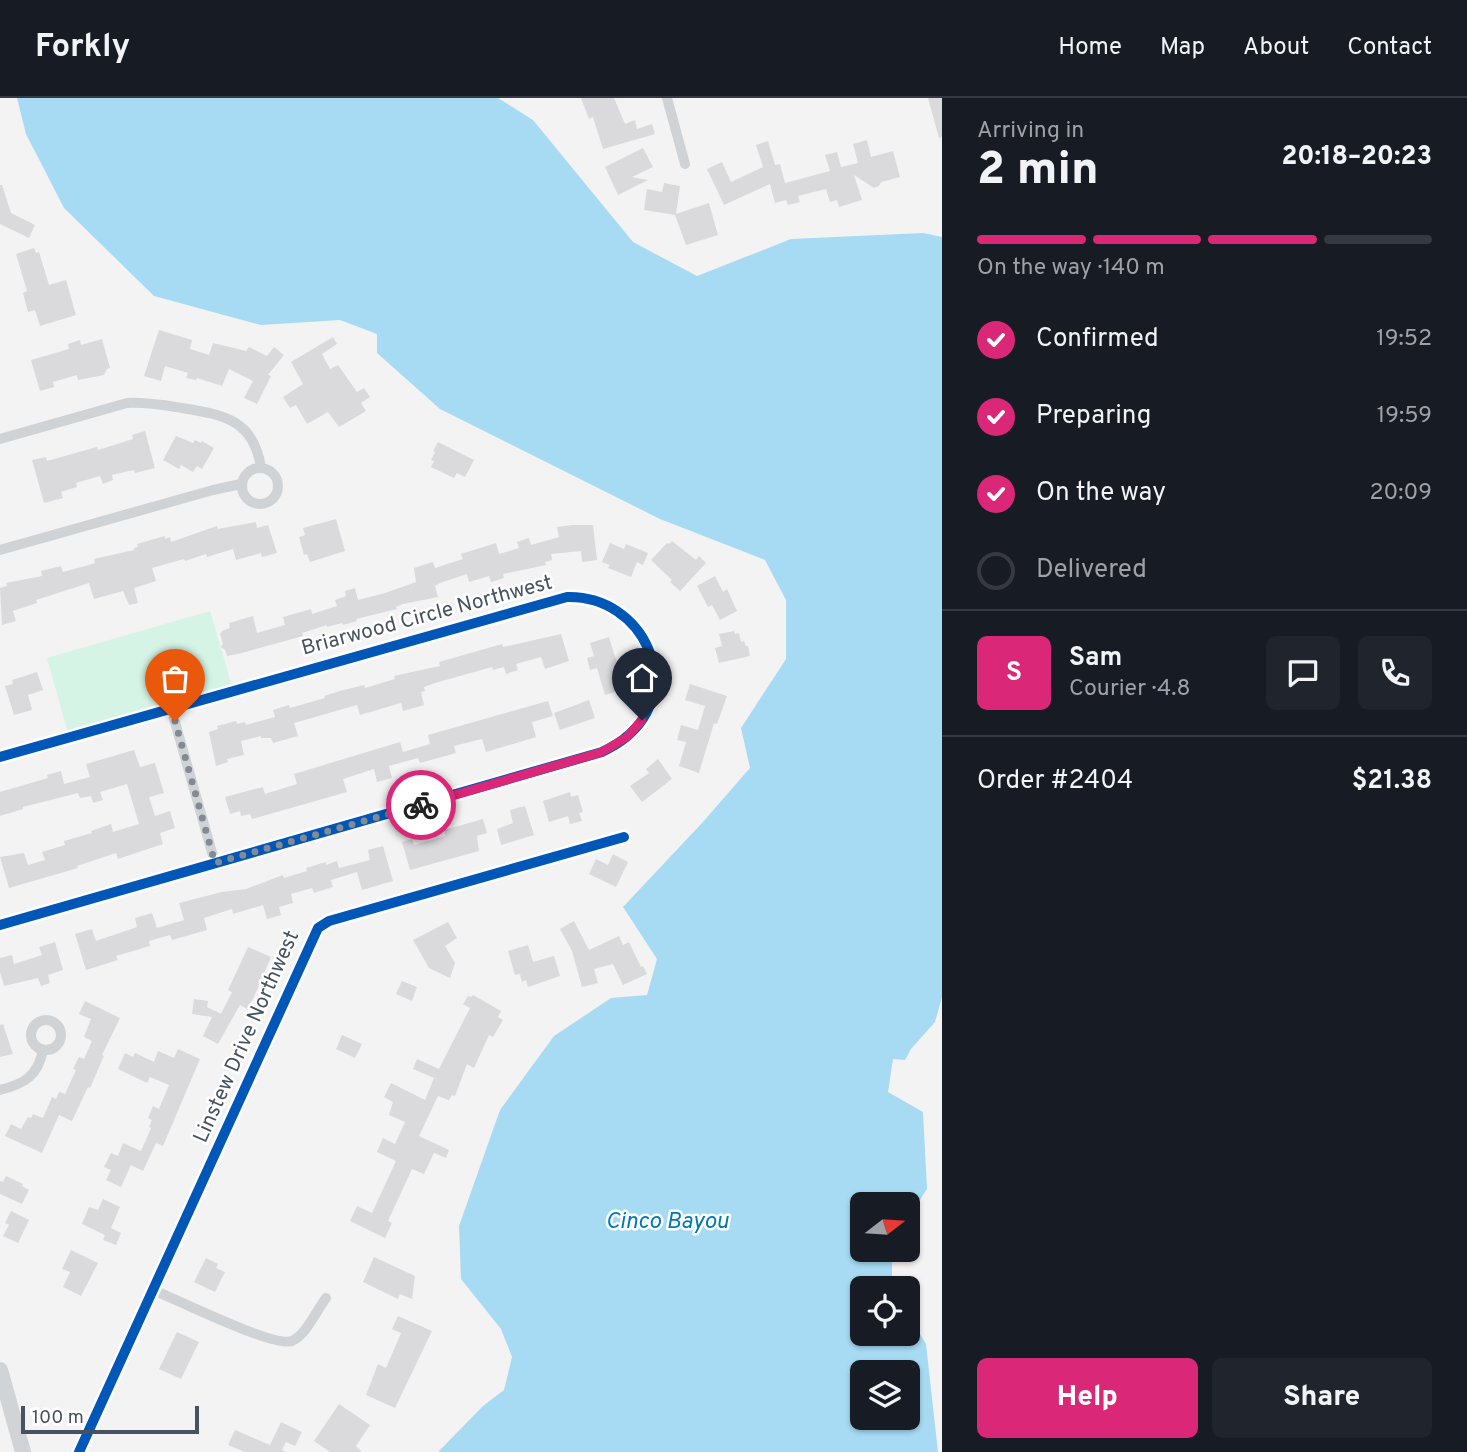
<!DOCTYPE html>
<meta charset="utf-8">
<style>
:root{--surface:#171b24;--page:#20242c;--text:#f1f3f6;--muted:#9ea1a6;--line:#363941;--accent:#db2777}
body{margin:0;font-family:Overpass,sans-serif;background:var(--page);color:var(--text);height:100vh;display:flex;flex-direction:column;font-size:26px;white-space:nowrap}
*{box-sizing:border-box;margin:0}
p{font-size:23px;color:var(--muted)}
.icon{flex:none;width:38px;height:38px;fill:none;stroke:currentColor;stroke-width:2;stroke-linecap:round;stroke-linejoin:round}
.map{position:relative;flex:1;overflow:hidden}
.sheet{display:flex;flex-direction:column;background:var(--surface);width:525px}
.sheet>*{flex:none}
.needle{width:46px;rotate:73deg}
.fabs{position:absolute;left:850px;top:1094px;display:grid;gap:14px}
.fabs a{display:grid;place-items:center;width:70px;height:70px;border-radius:10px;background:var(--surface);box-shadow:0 2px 5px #0004;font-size:35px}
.scale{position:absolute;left:21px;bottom:18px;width:178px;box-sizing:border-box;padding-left:7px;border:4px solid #475261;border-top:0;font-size:19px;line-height:24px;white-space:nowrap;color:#475261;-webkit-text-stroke:5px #fff;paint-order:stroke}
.pin{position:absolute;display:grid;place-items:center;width:60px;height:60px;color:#fff;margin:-72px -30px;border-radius:50% 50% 50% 0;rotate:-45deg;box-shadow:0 0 7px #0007}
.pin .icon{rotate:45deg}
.courier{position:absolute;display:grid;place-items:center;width:70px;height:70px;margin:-35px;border:5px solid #db2777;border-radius:50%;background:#fff;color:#222;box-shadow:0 2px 9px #0007}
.head em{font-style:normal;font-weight:800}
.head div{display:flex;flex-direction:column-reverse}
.head{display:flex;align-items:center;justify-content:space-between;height:119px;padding:0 35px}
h1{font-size:46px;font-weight:800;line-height:52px}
.bar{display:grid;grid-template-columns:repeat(4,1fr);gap:10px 7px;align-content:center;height:84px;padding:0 35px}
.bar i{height:9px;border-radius:5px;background:var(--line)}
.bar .selected{background:var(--accent)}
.bar p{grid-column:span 4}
.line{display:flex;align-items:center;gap:18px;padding:0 35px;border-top:2px solid var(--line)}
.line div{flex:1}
.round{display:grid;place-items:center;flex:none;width:74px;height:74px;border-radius:10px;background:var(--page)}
ol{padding:0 35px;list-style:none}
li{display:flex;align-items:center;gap:21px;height:77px}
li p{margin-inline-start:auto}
li .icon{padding:7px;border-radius:50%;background:var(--accent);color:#fff;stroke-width:4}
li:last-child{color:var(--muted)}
li i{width:38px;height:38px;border:4px solid var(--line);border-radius:50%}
.button{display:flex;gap:14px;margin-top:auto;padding:14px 35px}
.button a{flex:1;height:80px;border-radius:10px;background:var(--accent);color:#fff;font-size:28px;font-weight:800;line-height:80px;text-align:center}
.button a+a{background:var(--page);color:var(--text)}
header{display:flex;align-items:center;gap:42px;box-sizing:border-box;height:98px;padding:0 35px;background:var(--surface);border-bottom:2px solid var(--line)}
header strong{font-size:33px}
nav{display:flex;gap:38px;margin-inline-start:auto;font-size:24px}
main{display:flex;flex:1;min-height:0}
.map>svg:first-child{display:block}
</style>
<header>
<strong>Forkly</strong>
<nav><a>Home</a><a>Map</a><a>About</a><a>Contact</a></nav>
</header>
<main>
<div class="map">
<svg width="942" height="1354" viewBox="0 0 942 1354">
<rect width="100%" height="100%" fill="#f3f3f3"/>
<path fill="#d6f4e5" d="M210,513L232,588L68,635L47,560Z"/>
<path fill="#a7dbf4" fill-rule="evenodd" d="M17,0H498L533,22L633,144L697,178L791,141L923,135L942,139V899L935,924L911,951L905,962L893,961L888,994L923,1014L927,1091L908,1120V1106H863V1152H892V1190H863V1236H908V1216L926,1246L938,1354H438L483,1308L504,1292L512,1259L501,1231L461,1181L459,1128L500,1012L554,938L611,900L647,897L657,861L623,809L702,725L750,670L741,630L786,561V502L765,462L660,421L440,311L377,255V236L340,222L261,227L154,198L64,110L26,36ZM863,1274H908V1320H863Z"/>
<path fill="#dadadc" d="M581,0H614L625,26L635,22L637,31L652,26L655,36L603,51L593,19L589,21Z
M928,0H942V39L939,40Z
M867,42L871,59L893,53L900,79L881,84L879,88L874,90L854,77L862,102L839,109L837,102L830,104L826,91L798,98L800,104L788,107L786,102L775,105L770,86L724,107L707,71L722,64L731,84L763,69L756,47L768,43L775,67L780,66L785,85L830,73L825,57L837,54L841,69L858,65L853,46Z
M643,50L653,69L632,79L648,82L618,97L605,69Z
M664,85L680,88L676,116L709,105L718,137L686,147L675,117L644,112L647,91L662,94Z
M0,87H2L11,115L35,127L29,140L0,126Z
M34,150L36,155L39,154L49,187L66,182L76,217L40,228L35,212L28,214L23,195L27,193L16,156Z
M159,232L192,242L190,251L209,257L213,245L246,253L249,249L267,258L274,249L284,257L268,277L271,278L257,306L244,300L253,283L229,271L222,288L197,280L196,282L186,280L188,275L165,268L161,283L144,278Z
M333,239L337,246L322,256L330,271L338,267L357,294L364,290L370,299L361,305L366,313L339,329L328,314L307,326L296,307L290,310L283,299L303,286L291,264Z
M102,241L110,270L107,271L104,277L78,282L77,277L53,284L54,289L40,293L31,262L69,251L68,246L80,242L81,247Z
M145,333L155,370L135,375L134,372L112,377L113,382L103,386L100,378L76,385L77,389L61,394L63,400L44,405L32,362L46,359L47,363L97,349L98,352L133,341L132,337Z
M176,338L193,345L195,342L201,345L202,343L214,350L202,371L197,368L193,374L181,367L179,371L163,362Z
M438,344L474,362L465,379L457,375L454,380L431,369L434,363L431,362L435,354L433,353Z
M336,421L345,453L310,464L307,456L304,457L299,439L305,437L303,430Z
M256,424L257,430L268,427L277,455L262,459L261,455L236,462L233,451L207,459L206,456L185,463L184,461L152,470L156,483L134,490L138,505L129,507L123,493L94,501L89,485L36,502L37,505L13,513L16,523L2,527L0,490L7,488L6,485L42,478L41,473L61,468L63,474L85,468L95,465L94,461L134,452V450L138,449L137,446L165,438V441L170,439L171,444L217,428L218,431Z
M572,427H593L597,462L582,464L581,453L551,456L552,462L545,464L546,467L503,476L504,480L491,484L489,478L469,484L467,476L440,485L435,488L438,499L403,506L396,509L397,511L356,521L357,523L343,527L342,525L327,529V527L302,535L303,538L238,556L227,558L225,552L221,549L223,546L220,536L222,533L230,530L229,525L253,518L257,535L285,527L283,519L311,511L312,516L337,508L335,502L346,498L345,493L355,490L358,502L385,495L416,484L414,470L433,464L435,470L463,461L461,456L496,445L499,456L519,450L517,444L529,440L531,447L559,439L557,429Z
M672,443L696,462L699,458L706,465L680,493L670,484L672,482L651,462L667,445L669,446Z
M610,445L624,451L626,446L648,455L643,467L637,464L631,479L608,470L610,467L602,464Z
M715,478L723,494L727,491L737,513L720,522L712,507L708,509L697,488Z
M734,533L735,536L739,535L741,544L744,543L746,548H748L750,558L719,565L715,550L722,548L719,536Z
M561,536L569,563L545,571L541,559L516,566L518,572L506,576L504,569L493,572L492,569L435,585L424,589L425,593L421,594L424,607L403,613L401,605L360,617L357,607L294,625L298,638L273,645L271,640H261V638L241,643L244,657L227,661L228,664L216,668L209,634L218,631L217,628L236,623L237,626L245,624L246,627L275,619L273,612L289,607L290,610L325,600L324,598L340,593L364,587L365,590L395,581L394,578L440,568L439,564L502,546L503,549Z
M609,539L625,591L605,597L597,570L590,572L587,560L594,558L590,545Z
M37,574L43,592L28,597L32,612L14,617L5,588L13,586L12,582Z
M690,586L727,598L717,626L714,625L699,675L679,668L686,644L677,642L681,627L698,632L705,608L685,602Z
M589,602L595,620L560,632L554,615Z
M548,603L553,618L532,624L536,639L486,654L482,641L454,648L456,655L420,665L418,660L389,668L392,680L377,684L374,671L343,681L347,694L252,721L250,716L241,718L240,713L230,716L225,699L263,689L265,696L297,686L294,676L400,644L403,654L430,646L428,637Z
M134,652L140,669L155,665L164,695L149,699L155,718L170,713L175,730L160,735L163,746L118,761L116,755L77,768L78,770L9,790L0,759L24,755L28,767L45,762L42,754L65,747L64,743L92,735L91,733L111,726L113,734L139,726L127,686L100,694L103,702L93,705L91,698L80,700L78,695L23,709V711L0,718V694L48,680L47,677L61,673L64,686L90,679L86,666Z
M658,661L672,681L642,704L630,688L649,675L646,671Z
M570,694L571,699L578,697L583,714L579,715L582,723L570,726L568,718L549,724L543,703Z
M525,708L534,737L501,747L497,731L513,725L510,712Z
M483,721L487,735L477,738L479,753L410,772L402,744L412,741L414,747L445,738L444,732Z
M383,748L393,783L362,792L357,774L331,782L333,789L314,795L312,790L291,796L293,805L279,809L281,817L267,821L263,807L233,816L232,811L204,820L207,832L172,842L170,837L149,843L150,848L116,858L118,862L86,872L75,836L92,831L96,843L137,829L135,820L152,815L157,830L184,822L179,805L222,794L246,791L283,777L284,780L307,773L306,770L326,764V767L337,763L339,770L370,762L368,752Z
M613,756L628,764L616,789L589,776L596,761L608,767Z
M574,823L589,852L619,838L623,847L629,844L641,869L643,868L647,876L623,887L613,866L594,871L598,885L582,889L572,853L560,831Z
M448,824L457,840L445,848L455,865L450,880L429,870L413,842Z
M55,844L63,872L48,877L50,885L41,888L38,880L4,888L0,874V860L12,857L14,866L42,857L39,849Z
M528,847L533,864L554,858L560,878L528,889L526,882L522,884L520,876L515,877L508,853Z
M248,849L271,859L253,901L247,911L240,907L218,946L203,938L212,919L192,916L194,901L208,903L207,909L221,916L232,894L228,892Z
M402,883L417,889L412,903L396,896Z
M473,897L501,913L498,919L503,922L493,939L489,937L474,970L467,966L455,998L452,997L449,1002L438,998L419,1038L449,1052L446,1060L434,1055L424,1076L412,1071L388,1123L392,1125L385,1140L350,1123L357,1108L372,1115L396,1063L377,1054L383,1040L395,1046L405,1024L389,1017L393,1004L384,999L391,985L425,1002L434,980L413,971L417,961L439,971L470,910L463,906L468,898L471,899Z
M85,903L120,920L102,957L104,958L90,990L88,989L72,1023L59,1017L42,1055L5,1038L11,1026L21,1031L28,1019L31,1020L33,1016L43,1020L52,999L56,1001L59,994L65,996L76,972L73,971L79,959L84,961L92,943L84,939L91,921L79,916Z
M3,926L13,956L0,959V927Z
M342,937L362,946L355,960L336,951Z
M178,951L200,961L163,1048L156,1045L143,1073L131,1067L121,1089L106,1082L111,1072L104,1069L111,1055L118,1058L123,1045L141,1053L151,1030L149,1029L152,1022L148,1020L153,1008L159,1011L169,987L150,979L147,985L118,971L125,955L133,959L135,955L154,964L158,953L174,960Z
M6,1078L23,1086L22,1088L29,1092L22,1106L0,1096V1083L3,1084Z
M103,1101L120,1109L111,1130L121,1135L116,1147L103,1142L105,1137L82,1126L89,1109L98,1112Z
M11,1113L29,1122L18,1145L3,1138L9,1127L5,1125Z
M71,1152L98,1165L81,1198L63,1189L70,1174L62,1171Z
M374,1159L415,1178L412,1201L400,1196L398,1201L363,1184Z
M206,1160L218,1166L216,1170L225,1174L215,1194L194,1184Z
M398,1218L432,1233L395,1310L366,1297L378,1266L386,1270L401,1235L392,1231Z
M177,1234L199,1244L181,1281L159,1271Z
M339,1306L370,1327L356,1348L362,1354H330L314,1343Z
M281,1324L302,1334L295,1348L286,1344L282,1352L286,1354H245L228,1347L235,1332L270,1347Z"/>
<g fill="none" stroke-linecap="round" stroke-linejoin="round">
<path stroke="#d0d3d6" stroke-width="10" d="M667,0L685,66
M0,341L127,305C146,304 163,307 182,310C223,317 254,321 261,370
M242 388a18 18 0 1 1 36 0a18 18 0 1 1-36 0Z
M0,452L213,392L241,386
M171,610L215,765
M0,659L567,499C644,497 687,591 625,640C618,646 610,650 602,654L0,827
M31 937a15 15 0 1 1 30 0a15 15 0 1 1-30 0Z
M0,992C24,986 38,978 43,952
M153,1192C176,1201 274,1250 292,1243C307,1236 316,1213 326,1200
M79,1354L318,830L329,823L624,739"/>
<path stroke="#d1d4d7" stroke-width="16" d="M0,1272L23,1354"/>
<g stroke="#fff" stroke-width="15">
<path id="cycleway" d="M0,659L567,499C644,497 687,591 625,640C618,646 610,650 602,654L0,827
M79,1354L318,830L329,823L624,739"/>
</g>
<use href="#cycleway" stroke="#0057b8" stroke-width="10"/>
</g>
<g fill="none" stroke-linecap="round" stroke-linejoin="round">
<path stroke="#838a94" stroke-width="7" stroke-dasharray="0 12.6" d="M175,623L215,765L421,707"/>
<path stroke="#db2777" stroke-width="9" d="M421,707L602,654L627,639L642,622"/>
</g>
<g text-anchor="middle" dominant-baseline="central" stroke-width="5" stroke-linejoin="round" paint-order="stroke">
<g font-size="21" fill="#475261" stroke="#fff">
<text transform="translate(427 518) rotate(-15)">Briarwood Circle Northwest</text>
<text transform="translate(247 939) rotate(-66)">Linstew Drive Northwest</text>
</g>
<g font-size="23" font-style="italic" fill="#017ab3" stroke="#fff">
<text x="667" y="1124">Cinco Bayou</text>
</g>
</g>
</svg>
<div class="fabs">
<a><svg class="needle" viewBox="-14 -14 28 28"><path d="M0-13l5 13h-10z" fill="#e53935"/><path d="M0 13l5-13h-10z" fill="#9ea1a6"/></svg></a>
<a><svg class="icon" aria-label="locate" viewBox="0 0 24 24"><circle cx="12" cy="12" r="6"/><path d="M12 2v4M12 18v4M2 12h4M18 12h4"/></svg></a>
<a><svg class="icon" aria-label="layers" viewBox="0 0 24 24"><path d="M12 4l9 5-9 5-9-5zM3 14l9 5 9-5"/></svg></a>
</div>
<div class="scale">100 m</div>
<div class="pin" style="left:175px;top:623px;background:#ea580c"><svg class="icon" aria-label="bag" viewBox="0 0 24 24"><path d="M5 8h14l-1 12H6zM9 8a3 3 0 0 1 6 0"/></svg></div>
<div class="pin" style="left:642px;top:622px;background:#1f2937"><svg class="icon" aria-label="home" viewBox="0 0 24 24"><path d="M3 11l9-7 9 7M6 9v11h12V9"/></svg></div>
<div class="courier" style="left:421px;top:707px"><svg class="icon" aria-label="bike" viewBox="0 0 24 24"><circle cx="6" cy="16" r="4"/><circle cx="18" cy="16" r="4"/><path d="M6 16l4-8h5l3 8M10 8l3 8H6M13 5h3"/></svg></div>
</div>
<section class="sheet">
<div class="head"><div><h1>2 min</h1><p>Arriving in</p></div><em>20:18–20:23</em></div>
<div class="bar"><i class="selected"></i><i class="selected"></i><i class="selected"></i><i></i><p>On the way · 140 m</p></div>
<ol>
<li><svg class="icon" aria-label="check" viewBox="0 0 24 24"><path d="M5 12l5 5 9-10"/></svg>Confirmed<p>19:52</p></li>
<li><svg class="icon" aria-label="check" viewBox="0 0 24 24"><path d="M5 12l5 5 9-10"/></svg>Preparing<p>19:59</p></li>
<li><svg class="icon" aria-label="check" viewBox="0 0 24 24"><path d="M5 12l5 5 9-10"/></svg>On the way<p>20:09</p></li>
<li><i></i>Delivered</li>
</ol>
<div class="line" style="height:126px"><b class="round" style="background:var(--accent);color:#fff">S</b><div><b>Sam</b><p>Courier · 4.8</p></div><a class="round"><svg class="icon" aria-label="chat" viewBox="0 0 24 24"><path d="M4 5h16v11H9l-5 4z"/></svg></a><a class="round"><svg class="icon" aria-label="phone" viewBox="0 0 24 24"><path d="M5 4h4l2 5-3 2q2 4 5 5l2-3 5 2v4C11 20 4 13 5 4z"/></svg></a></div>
<div class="line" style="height:91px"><div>Order #2404</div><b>$21.38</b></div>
<div class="button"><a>Help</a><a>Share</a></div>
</section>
</main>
